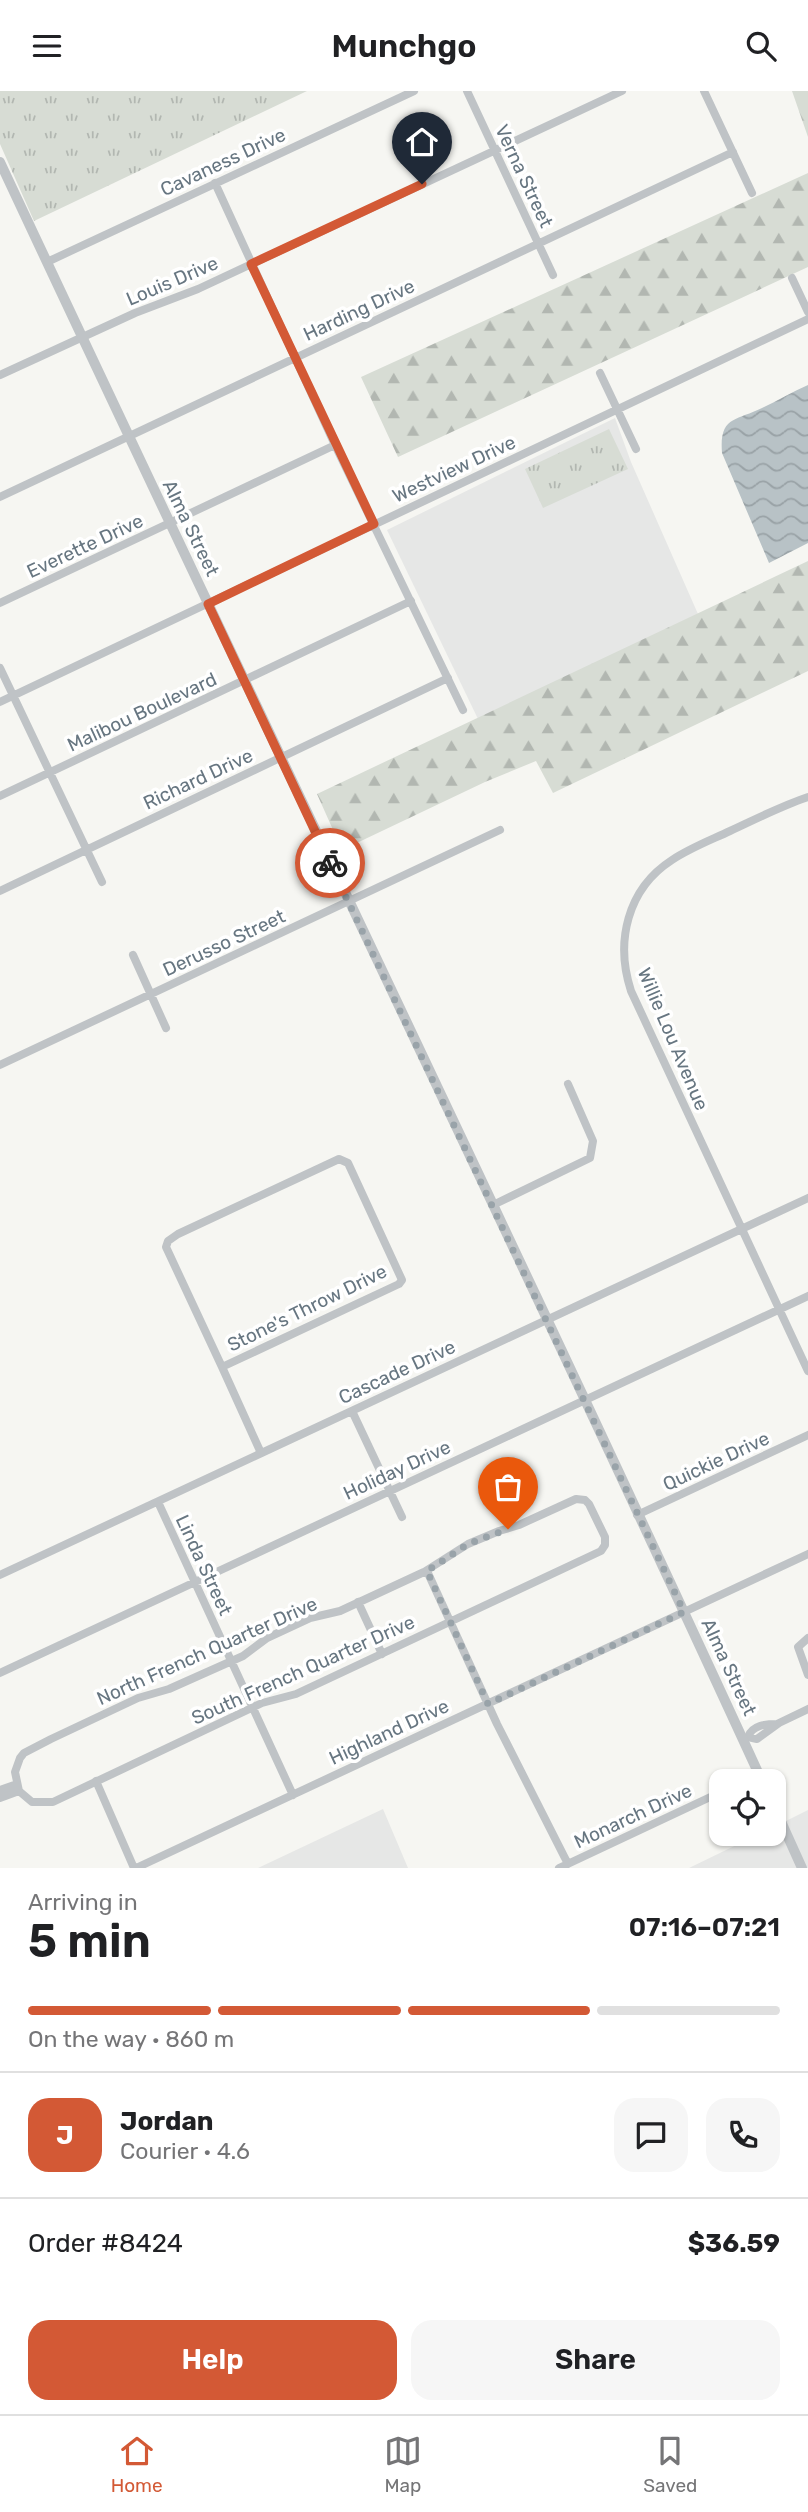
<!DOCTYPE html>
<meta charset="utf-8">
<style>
:root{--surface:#fff;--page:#f6f6f6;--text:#202124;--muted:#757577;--line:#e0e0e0;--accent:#d35935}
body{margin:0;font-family:Rubik,sans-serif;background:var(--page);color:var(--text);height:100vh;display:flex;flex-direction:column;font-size:26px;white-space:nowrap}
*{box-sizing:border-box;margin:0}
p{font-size:23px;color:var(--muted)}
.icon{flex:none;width:38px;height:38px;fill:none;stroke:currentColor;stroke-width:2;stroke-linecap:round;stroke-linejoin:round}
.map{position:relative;height:1777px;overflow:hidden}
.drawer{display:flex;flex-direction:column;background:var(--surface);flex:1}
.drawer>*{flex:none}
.buttons{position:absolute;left:709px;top:1678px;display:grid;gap:14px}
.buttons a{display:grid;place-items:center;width:77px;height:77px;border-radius:14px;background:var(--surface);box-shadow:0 2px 5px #0004;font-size:35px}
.pin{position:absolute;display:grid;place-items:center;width:60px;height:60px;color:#fff;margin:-72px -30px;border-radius:50% 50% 50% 0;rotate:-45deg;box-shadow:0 0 7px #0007}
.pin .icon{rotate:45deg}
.courier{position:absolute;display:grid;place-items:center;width:70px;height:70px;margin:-35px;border:5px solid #d35935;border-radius:50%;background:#fff;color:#222;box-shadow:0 2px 9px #0007}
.head em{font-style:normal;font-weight:600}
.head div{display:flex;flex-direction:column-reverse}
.head{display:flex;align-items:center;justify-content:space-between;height:119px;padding:0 28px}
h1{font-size:46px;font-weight:600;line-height:52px}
.bar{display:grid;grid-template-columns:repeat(4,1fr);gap:10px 7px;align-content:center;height:84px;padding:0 28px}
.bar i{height:9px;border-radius:5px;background:var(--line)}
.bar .selected{background:var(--accent)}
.bar p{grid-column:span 4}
.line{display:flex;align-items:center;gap:18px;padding:0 28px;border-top:2px solid var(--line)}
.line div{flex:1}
.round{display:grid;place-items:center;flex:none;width:74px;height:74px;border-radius:21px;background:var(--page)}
.button{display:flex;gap:14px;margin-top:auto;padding:14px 28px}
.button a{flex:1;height:80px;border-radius:21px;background:var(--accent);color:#fff;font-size:28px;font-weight:600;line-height:80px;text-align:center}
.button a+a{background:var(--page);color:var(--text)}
header{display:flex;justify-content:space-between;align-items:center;height:91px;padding:0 28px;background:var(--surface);font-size:32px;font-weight:600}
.dock{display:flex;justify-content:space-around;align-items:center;height:98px;border-top:2px solid var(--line);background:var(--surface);font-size:19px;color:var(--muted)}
.dock a{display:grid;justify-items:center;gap:4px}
.dock .selected{color:var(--accent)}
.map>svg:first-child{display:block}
</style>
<header><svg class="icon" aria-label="menu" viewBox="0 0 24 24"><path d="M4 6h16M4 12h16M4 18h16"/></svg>Munchgo<svg class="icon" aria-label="search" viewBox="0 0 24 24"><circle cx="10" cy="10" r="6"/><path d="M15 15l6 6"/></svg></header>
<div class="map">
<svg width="808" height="1777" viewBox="0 0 808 1777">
<defs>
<pattern id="grass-tufts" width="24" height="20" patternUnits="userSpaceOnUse" patternTransform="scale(1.75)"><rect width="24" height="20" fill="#d7dcd4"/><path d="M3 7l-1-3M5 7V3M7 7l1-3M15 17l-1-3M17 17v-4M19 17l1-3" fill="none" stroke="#b2b7b1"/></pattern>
<pattern id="forest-firs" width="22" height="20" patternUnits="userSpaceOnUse" patternTransform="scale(1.75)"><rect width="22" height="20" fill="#d7dcd4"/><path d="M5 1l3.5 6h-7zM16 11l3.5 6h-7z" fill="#b2b7b1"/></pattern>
<pattern id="water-waves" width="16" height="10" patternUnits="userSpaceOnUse" patternTransform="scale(1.75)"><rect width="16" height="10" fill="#b8c2c6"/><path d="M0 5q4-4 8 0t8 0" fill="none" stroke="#99a2a6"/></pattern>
</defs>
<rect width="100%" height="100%" fill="#f6f6f2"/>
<path fill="#e6e7e6" d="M615,327L631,371L698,523L478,628L387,439Z
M383,1718L408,1777H258Z
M808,1719V1777H689L759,1743H774V1736Z"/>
<path fill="url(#grass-tufts)" d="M0,0H307L34,130L0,53Z
M609,338L628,378L543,417L525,378Z"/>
<path fill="url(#forest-firs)" d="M792,0H808V46Z
M808,82V176L398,366L361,286Z
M808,470V580L553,702L536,670L485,691L342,759L317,703Z"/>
<path fill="url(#water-waves)" d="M808,294V452L769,472L722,362C719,325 736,330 762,317C777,310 792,301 808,294Z"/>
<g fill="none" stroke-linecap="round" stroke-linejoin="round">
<path stroke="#bfc3c6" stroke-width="8" d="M467,0L553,184
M704,0L752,102
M215,92L335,354L463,619
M47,171L414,0
M792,187L808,221
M600,282L636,358
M0,284L135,222L198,198L622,0
M0,406L733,61
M0,512L335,354
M0,577L102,791
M0,611L808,228
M0,705L411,510
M808,706C781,715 756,728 730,740C711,749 690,757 672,769C627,798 615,851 631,900L808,1280
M0,800L448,587
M133,864L166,937
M0,974L500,739
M339,1068L348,1072L402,1189L399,1193L222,1276L166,1156L168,1150L178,1143Z
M493,1114L590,1067L593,1050L568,993
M222,1276L261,1362
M352,1320L402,1426
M576,1408L585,1409L589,1413L605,1446V1454L601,1460L296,1603L262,1612L53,1711H32L19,1700L15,1681L20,1667L24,1662L51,1648L138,1607L169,1598L243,1565L267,1547L310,1527L340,1520L424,1481L468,1453L499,1440L519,1434Z
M158,1411L293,1704
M637,1424L808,1344
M427,1480L497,1633L568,1773
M0,1484L808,1107
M358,1511L382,1563
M808,1547L798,1556L808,1584
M0,1582L808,1205
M748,1646C752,1634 766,1633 777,1633
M743,1648L748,1646L757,1648L779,1632L808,1618
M96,1690L134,1777
M743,1690L759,1683
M0,1699L17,1693
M0,1707L19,1700
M136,1777L808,1463
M559,1777L721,1701"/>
<path stroke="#bfc3c6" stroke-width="10" d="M0,71C253,612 513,1148 762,1690
M774,1715L802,1777"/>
</g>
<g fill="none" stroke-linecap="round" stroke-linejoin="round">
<path stroke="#99a3a9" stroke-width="7" stroke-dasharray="0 12.6" d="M330,772L684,1521L488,1613L427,1480L468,1453L508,1438"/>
<path stroke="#d35935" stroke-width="9" d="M330,772L208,513L374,433L251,173L422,93"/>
</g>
<g text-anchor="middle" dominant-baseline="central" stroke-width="7" stroke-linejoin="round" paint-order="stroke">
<g font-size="19" fill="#677681" stroke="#fff">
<text transform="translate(223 71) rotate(-25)">Cavaness Drive</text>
<text transform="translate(524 85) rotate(65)">Verna Street</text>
<text transform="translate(172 190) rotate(-23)">Louis Drive</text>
<text transform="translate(359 219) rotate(-25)">Harding Drive</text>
<text transform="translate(454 378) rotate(-25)">Westview Drive</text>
<text transform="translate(191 437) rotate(64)">Alma Street</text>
<text transform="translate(85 455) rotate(-25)">Everette Drive</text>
<text transform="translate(142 621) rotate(-25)">Malibou Boulevard</text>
<text transform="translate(198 688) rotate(-25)">Richard Drive</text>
<text transform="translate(224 852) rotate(-25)">Derusso Street</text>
<text transform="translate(673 948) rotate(67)">Willie Lou Avenue</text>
<text transform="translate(307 1217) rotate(-26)">Stone's Throw Drive</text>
<text transform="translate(397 1281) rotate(-25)">Cascade Drive</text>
<text transform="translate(716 1370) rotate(-25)">Quickie Drive</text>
<text transform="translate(397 1379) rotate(-25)">Holiday Drive</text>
<text transform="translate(204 1474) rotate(65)">Linda Street</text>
<text transform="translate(207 1560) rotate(-24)">North French Quarter Drive</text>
<text transform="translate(729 1576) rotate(65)">Alma Street</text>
<text transform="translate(303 1579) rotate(-24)">South French Quarter Drive</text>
<text transform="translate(389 1641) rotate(-25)">Highland Drive</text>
<text transform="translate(633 1725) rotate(-25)">Monarch Drive</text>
</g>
</g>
</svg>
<div class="buttons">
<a><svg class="icon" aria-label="locate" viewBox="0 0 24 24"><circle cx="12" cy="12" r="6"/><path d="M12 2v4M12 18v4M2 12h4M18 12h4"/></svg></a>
</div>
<div class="pin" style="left:508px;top:1438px;background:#ea580c"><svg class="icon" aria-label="bag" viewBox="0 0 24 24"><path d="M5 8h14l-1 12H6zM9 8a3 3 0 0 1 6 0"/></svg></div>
<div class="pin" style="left:422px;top:93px;background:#1f2937"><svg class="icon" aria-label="home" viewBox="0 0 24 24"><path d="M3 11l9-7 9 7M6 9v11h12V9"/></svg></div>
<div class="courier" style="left:330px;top:772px"><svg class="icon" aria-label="bike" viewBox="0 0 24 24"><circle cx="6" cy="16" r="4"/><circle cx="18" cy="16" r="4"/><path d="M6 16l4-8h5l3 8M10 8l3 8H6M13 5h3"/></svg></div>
</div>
<section class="drawer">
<div class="head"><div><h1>5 min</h1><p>Arriving in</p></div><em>07:16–07:21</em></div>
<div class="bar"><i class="selected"></i><i class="selected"></i><i class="selected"></i><i></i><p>On the way · 860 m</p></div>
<div class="line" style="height:126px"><b class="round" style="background:var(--accent);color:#fff">J</b><div><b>Jordan</b><p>Courier · 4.6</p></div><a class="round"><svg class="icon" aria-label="chat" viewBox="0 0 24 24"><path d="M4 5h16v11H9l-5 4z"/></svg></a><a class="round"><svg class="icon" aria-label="phone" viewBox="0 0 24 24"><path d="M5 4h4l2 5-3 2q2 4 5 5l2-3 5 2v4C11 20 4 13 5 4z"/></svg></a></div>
<div class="line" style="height:91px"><div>Order #8424</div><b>$36.59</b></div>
<div class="button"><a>Help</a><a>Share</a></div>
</section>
<nav class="dock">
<a class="selected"><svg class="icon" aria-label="home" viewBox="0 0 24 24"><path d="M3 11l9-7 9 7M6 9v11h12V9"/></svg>Home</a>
<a><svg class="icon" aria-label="map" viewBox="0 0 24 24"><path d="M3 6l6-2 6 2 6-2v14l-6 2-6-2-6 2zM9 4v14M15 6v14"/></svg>Map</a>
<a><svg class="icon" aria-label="saved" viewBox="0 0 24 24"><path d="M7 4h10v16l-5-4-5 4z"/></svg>Saved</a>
</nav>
